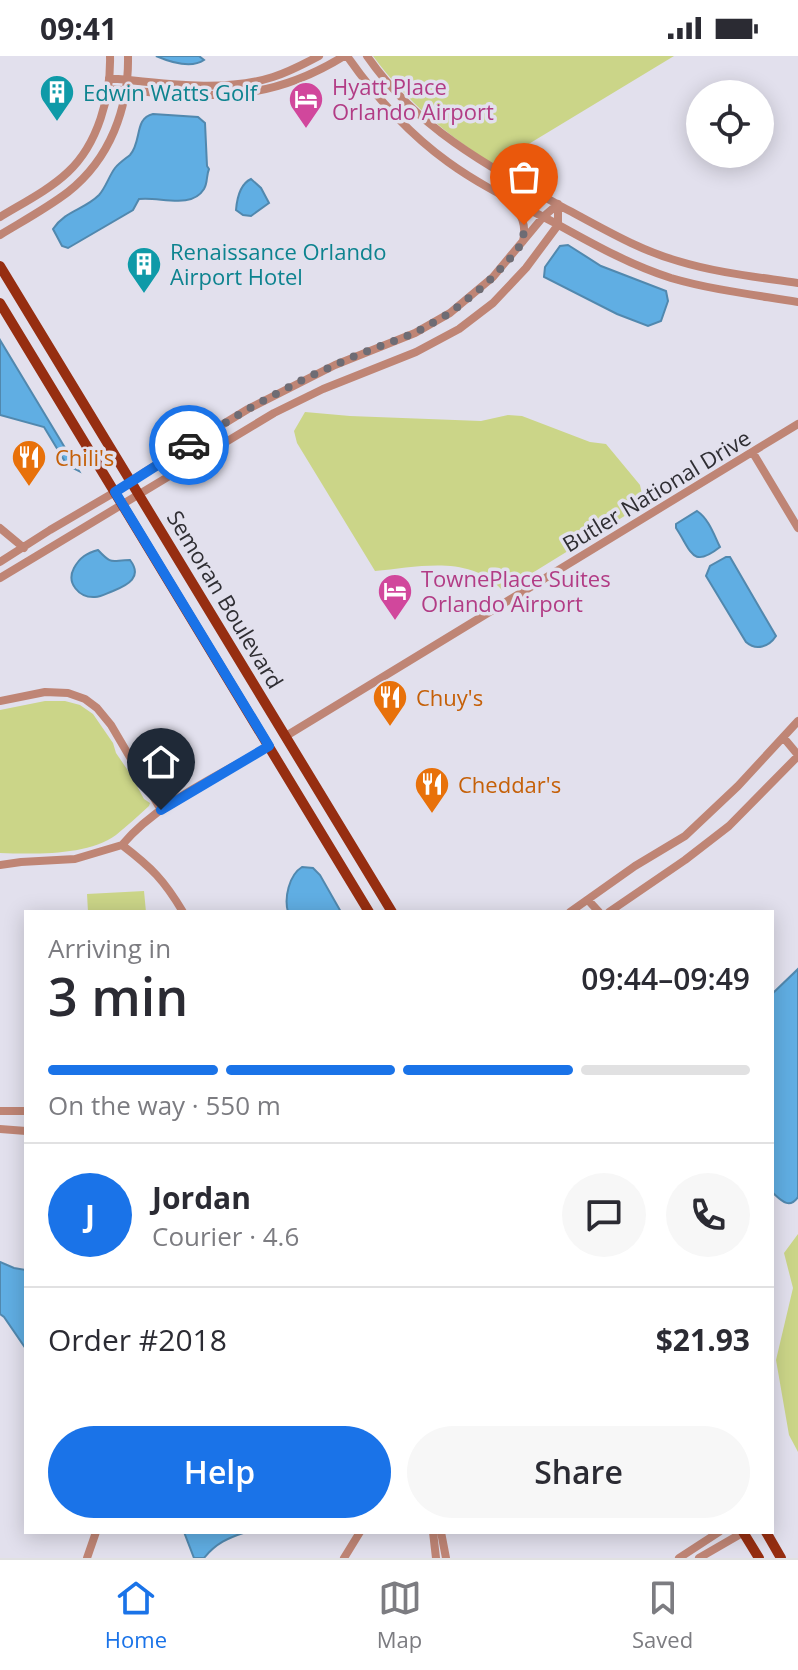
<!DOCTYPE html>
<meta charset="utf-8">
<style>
:root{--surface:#fff;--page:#f7f7f7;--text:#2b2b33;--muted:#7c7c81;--line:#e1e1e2;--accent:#1a73e8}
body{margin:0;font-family:"Open Sans",sans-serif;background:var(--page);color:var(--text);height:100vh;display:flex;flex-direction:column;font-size:30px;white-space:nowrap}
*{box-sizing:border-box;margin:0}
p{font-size:26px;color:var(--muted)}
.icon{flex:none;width:44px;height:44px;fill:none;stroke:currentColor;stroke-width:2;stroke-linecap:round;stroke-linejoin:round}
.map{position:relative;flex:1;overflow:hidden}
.side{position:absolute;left:24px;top:854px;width:750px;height:624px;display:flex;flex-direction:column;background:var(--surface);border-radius:0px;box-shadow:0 4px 20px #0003}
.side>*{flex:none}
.tools{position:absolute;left:686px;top:24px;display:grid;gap:16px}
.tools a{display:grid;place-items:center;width:88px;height:88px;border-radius:50%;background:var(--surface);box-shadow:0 4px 20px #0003;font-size:40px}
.pin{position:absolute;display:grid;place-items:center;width:68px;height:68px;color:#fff;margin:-82px -34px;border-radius:50% 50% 50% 0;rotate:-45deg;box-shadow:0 0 8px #0007}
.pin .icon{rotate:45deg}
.courier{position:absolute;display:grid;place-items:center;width:80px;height:80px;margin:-40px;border:6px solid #1a73e8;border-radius:50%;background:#fff;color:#222;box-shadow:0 2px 10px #0007}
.head em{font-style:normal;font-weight:600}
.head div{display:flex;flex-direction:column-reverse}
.head{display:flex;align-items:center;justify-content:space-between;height:136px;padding:0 24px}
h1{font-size:52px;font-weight:600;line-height:60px}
.bar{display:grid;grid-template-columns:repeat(4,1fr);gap:12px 8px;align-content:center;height:96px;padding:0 24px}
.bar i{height:10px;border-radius:6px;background:var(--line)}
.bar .current{background:var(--accent)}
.bar p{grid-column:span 4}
.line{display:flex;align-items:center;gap:20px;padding:0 24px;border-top:2px solid var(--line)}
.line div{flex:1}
.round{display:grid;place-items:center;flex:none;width:84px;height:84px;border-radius:42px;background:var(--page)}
.button{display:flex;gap:16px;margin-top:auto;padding:16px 24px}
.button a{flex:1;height:92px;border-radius:48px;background:var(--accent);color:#fff;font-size:32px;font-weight:600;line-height:92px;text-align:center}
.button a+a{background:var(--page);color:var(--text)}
.status{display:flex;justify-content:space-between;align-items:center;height:56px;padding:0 40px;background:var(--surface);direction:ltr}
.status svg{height:22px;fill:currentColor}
.menu{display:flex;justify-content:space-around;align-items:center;height:112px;border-top:2px solid var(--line);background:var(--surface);font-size:22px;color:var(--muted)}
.menu a{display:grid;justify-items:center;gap:4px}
.menu .current{color:var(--accent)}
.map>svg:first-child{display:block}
</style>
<div class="status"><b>09:41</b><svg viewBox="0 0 49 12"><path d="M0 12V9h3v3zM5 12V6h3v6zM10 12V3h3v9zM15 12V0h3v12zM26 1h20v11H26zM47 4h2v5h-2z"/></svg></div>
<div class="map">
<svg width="798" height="1502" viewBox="0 0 798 1502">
<rect width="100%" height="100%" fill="#e2e0ed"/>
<path fill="#cbd588" d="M373,0H674L494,109C447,79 407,46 373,0Z
M305,356L350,360L481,365L508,359L522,360L590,386L606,388L640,429L644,448L508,532L502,534C470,498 418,511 375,515L297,387L294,375Z
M45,645H65L80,649L93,658L113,687L116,697L131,719L144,743L150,747L149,750C138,760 127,770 116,779C88,800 34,798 0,797V654Z
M144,835L146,856H88L87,838Z
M798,1178V1396L789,1379L776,1304L793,1232L784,1197Z"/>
<path fill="#60aee3" stroke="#5188ae" stroke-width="2" d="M156,0H199L204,4C191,13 170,6 156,0Z
M153,58L198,61L205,67L207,110L209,113C206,120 208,126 204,133C191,154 159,140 139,143L133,154L68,192L62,190L53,173C66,154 84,154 99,139C106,131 109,120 115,112C119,107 125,103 130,99C142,86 134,62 153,58Z
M251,123L261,132L269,147L251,160L243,159L236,154C237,142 240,128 251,123Z
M568,189L601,210L666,235L668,245L661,265L648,270L617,258L544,221L545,211L560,190Z
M0,284L79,415L67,409L44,371L0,359Z
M697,455C709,463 714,479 720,491C692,513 692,496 676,472V468Z
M98,494C113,510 111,504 130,504C143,521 128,529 113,535C107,537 102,541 95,541C79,542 66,527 74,512C80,501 87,497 98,494Z
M726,501H730L776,580C769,591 756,595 746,586L706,520L710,510Z
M302,811L313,812L320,819L341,856H288C284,842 289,819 302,811Z
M798,913V1141C789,1154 781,1144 772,1136V938Z
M0,1206L14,1212L26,1214V1293L4,1261L0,1258Z
M184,1476H246C228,1482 216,1487 204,1502H194Z"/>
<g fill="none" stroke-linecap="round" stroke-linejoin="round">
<path stroke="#bf8575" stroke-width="8" d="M347,0C375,40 409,78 448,106C481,130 519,148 555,167C593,188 630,209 671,222C712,234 756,239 798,246
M367,0C418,74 491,112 568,154C604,173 639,194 678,205C717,217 758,221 798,227
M109,22C161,27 223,37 273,21C289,16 304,8 319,0
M108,33C201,39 260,52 344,0
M513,146C521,159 527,169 523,185
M0,161C23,147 49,134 68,116C98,88 111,40 110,0
M0,179C23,165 47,152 68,136C110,103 129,52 128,0
M753,397L798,472
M0,472L24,492
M0,506L50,474L115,436L143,417L248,353L335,309L415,277L450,257L493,221L543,161L558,148
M0,522L274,357L323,333L416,296L459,273L493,247L526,212L558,169V148
M0,645L45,636L68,637L85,643L97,652L111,669L161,754
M286,680L798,368
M783,681L798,699
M122,789C158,746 221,719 269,690
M122,789C152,812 164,824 183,856
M0,809L21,806L75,803L122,789
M588,844L599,856
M570,856L635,810L685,780L738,730L798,665
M609,856L685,804L729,770L798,700
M0,1055H26
M0,1073L26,1075
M433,1476L436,1502
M441,1476L446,1502
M87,1502L96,1476
M344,1502L360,1476
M679,1502L719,1476
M699,1502L744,1476"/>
<path stroke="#962e11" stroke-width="10" d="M0,210L392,856
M0,247L369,856
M743,1476L759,1502
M766,1476L781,1502"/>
</g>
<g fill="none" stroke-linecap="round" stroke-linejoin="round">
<path stroke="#6e6c74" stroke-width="8" stroke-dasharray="0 14.4" d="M189,389L248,353L304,323L357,299L415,277L450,257L485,229L509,204L523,186L524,169"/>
<path stroke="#1a73e8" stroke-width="10" d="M161,754L269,690L115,436L189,389"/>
</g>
<defs>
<g id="building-pin" transform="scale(1.8)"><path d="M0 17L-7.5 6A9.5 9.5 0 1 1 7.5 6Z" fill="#0f9aa8" stroke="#e2e0ed"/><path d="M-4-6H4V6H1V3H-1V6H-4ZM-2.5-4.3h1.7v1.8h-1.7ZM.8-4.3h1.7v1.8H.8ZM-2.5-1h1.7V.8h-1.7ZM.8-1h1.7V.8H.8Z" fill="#fff"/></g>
<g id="hotel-pin" transform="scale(1.8)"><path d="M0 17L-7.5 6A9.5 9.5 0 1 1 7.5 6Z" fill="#d1479c" stroke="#e2e0ed"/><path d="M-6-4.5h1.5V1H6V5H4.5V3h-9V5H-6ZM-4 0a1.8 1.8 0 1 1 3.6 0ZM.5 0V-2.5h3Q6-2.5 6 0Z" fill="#fff"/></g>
<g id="restaurant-pin" transform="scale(1.8)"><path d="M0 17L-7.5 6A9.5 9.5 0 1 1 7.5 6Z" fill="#e8710a" stroke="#e2e0ed"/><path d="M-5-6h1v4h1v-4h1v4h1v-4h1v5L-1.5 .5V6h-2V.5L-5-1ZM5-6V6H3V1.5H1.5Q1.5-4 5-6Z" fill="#fff"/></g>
</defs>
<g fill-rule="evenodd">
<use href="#building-pin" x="57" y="36"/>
<use href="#hotel-pin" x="306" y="43"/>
<use href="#building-pin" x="144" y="208"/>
<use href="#restaurant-pin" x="29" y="401"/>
<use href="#hotel-pin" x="395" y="535"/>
<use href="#restaurant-pin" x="390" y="641"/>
<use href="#restaurant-pin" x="432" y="728"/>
</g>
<g text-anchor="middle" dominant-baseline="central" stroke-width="7" stroke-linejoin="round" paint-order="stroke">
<g font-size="22" fill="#b23c85" stroke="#e2e0ed" text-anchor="start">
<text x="332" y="30">Hyatt Place<tspan x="332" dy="25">Orlando Airport</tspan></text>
<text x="421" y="522">TownePlace Suites<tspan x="421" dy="25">Orlando Airport</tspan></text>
</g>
<g font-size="22" fill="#0d838f" stroke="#e2e0ed" text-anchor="start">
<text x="83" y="36">Edwin Watts Golf</text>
<text x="170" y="195">Renaissance Orlando<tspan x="170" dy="25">Airport Hotel</tspan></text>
</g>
<g font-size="22" fill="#c56008" stroke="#e2e0ed" text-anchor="start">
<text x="55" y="401">Chili's</text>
<text x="416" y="641">Chuy's</text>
<text x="458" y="728">Cheddar's</text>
</g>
<g font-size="22" fill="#2f2e33" stroke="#e2e0ed">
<text transform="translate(656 434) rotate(-31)">Butler National Drive</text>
<text transform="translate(226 543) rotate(59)">Semoran Boulevard</text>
</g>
</g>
</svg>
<div class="tools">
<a><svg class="icon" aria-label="locate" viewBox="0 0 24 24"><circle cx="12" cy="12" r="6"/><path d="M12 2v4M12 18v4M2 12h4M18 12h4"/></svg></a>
</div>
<div class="pin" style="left:524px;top:169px;background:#ea580c"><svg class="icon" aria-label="bag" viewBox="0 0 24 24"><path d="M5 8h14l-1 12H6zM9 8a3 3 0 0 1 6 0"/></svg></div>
<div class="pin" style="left:161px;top:754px;background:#1f2937"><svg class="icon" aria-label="home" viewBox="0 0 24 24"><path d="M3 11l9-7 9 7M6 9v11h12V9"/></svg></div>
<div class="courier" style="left:189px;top:389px"><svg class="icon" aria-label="car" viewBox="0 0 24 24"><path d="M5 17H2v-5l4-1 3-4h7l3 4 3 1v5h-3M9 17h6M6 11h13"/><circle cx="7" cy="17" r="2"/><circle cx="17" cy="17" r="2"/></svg></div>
<section class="side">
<div class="head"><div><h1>3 min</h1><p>Arriving in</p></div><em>09:44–09:49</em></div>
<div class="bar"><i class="current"></i><i class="current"></i><i class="current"></i><i></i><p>On the way · 550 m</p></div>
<div class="line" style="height:144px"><b class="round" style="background:var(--accent);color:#fff">J</b><div><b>Jordan</b><p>Courier · 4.6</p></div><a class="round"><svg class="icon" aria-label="chat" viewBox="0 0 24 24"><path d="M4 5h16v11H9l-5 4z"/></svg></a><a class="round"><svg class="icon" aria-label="phone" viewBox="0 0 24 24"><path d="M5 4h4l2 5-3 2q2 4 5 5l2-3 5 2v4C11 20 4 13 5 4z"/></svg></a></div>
<div class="line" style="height:104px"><div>Order #2018</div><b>$21.93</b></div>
<div class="button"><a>Help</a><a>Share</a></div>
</section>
</div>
<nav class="menu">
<a class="current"><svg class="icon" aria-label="home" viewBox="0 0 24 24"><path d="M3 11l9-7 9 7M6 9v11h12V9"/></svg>Home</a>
<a><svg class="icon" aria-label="map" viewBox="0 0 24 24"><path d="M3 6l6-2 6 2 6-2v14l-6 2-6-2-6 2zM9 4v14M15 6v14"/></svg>Map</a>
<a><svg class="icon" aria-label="saved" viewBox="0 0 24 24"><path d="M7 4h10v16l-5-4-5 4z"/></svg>Saved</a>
</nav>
